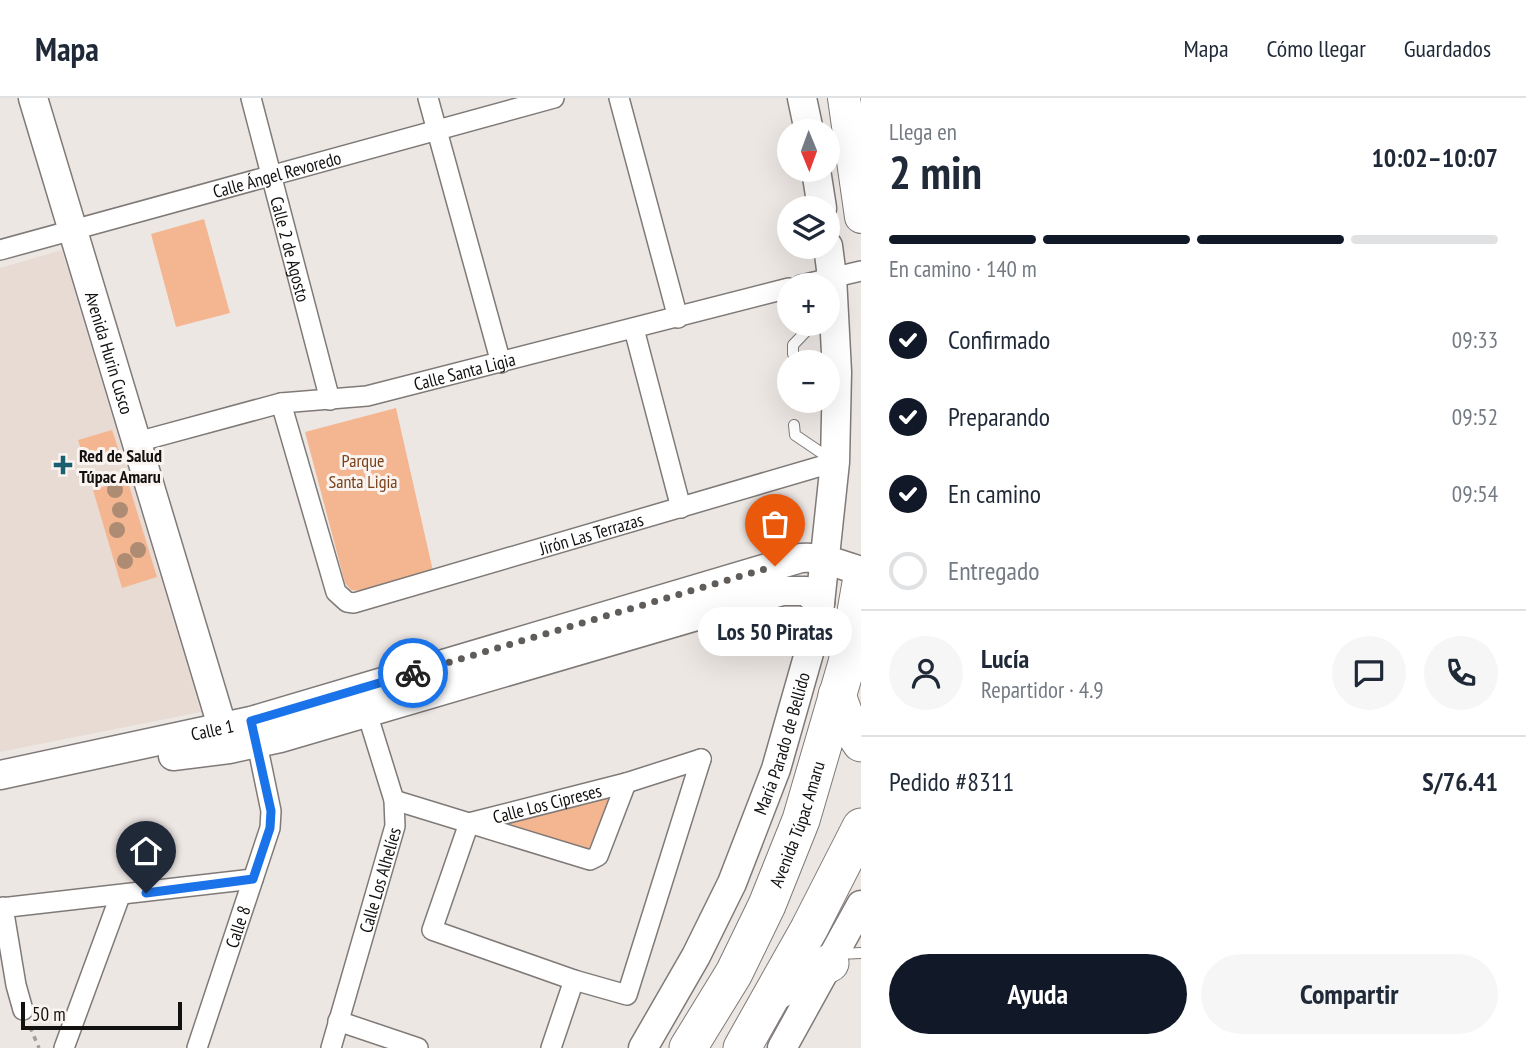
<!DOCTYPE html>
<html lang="es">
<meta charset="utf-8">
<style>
:root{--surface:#fff;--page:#f6f6f7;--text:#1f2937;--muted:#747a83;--line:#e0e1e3;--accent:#111827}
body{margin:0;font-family:"PT Sans Narrow",sans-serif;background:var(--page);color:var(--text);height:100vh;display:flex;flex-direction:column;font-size:26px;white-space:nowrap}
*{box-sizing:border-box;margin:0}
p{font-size:23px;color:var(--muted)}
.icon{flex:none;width:38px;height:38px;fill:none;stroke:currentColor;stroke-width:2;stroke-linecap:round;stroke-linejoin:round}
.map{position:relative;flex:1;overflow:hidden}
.details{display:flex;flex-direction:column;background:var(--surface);width:665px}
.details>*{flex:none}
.needle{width:46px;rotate:179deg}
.buttons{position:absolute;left:777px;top:21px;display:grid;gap:14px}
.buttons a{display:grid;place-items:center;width:63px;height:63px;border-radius:50%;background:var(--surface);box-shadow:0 7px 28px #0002;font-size:35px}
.scale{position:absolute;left:21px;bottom:18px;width:161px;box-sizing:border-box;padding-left:7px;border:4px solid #131110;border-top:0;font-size:19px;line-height:24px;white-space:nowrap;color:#131110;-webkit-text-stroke:5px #faf4f1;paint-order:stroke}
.pin{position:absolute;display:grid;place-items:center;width:60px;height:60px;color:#fff;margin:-72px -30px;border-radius:50% 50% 50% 0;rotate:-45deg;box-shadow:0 0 7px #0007}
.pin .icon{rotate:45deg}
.courier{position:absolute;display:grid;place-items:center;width:70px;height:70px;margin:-35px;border:5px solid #1a73e8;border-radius:50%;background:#fff;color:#222;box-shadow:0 2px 9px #0007}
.bubble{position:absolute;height:49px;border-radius:24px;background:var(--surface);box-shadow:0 7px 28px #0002;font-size:23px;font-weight:800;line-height:49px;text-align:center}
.head em{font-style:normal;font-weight:800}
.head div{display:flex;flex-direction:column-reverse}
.head{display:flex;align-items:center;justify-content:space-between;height:119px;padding:0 28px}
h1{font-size:46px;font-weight:800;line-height:52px}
.bar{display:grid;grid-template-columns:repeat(4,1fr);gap:10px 7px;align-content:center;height:84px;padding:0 28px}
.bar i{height:9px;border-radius:5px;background:var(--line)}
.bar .current{background:var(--accent)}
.bar p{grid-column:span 4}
.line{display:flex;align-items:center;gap:18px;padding:0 28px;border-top:2px solid var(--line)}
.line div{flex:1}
.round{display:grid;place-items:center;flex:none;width:74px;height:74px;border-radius:37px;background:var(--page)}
ol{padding:0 28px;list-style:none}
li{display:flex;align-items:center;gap:21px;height:77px}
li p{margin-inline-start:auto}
li .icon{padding:7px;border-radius:50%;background:var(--accent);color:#fff;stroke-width:4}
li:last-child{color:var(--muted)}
li i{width:38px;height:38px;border:4px solid var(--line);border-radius:50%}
.action{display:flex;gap:14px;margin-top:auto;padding:14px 28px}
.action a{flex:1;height:80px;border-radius:42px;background:var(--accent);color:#fff;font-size:28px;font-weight:800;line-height:80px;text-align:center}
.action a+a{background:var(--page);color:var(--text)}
header{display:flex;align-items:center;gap:42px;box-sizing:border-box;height:98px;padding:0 35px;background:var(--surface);border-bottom:2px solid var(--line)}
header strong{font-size:33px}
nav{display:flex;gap:38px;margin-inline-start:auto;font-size:24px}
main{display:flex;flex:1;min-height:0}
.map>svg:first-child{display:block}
</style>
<header>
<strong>Mapa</strong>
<nav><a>Mapa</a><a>Cómo llegar</a><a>Guardados</a></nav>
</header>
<main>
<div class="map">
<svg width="861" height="950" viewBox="0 0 861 950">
<rect width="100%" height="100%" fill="#ede7e4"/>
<path fill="#e8dbd3" d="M62,152L201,614L0,654V170Z"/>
<path fill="#f4b690" d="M204,121L230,215L176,229L151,136Z
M396,310L433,473L361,493L351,492L345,485L305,334Z
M112,332L120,356L86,366L78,342Z
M127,381L157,479L122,490L93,392Z
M609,692L616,698L595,756L492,725Z"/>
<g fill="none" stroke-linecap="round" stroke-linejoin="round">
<g stroke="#7f7a77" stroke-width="12">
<path id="lane" d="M793,256V247L813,226
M794,327L795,337L832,362
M838,856L861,855"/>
</g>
<g stroke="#7f7a77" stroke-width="22">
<g id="street">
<path id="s1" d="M251,0L330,302"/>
<path d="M428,0L501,265"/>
<path d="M619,0L678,220"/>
<path id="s2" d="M0,152L554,0"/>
<path d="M801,187L861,173"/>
<path d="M634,231L681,410"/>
<path id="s3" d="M281,305L336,494L347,504L354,505L835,364"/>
<path id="s4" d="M137,344L281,305L367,298L789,190"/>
<path d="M626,685L598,758L590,762L469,725L432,832L574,882L627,897L701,661"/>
<path id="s5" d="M394,702L469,725L626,685L701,661"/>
<path d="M3,809L16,887L23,912"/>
<path d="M0,810L253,781"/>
<path d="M338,923L418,950"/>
<path d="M64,950L120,798"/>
<path id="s6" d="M197,950L270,730L271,713L255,636"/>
<path id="s7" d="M331,950L395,728L394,702L367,615"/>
<path d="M551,950L574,882"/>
</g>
</g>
<g stroke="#7f7a77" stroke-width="31">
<g id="secondary">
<path id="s8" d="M33,0L228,648"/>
<path d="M802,0L809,33"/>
<path d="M816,72L822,110"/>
<path d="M173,658L229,651L280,640L782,493H806L820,505"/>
<path id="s9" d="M0,677L251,623L801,460C822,458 841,467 861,473"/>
<path id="s10" d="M643,950L696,858L732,785L776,671L809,555L820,505L835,364L837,274L832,179L828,148"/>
<path d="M782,950L861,807"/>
</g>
</g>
<g stroke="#7f7a77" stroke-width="34">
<path id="primary" d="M844,0L861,119"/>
</g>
<g stroke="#7f7a77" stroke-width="39">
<g id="highway">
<path d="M837,597L846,622L861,645"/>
<path d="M776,893L830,865"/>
<path id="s11" d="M688,950L734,875L767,807L801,722L847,565L861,485"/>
<path d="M742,950L809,831L861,729"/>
</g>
</g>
<path stroke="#a29e9b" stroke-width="3.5" stroke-dasharray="5 5" stroke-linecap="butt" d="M30,929L39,950"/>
<use href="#lane" stroke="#fff" stroke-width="10"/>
<use href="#street" stroke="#fff" stroke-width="19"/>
<use href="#secondary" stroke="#fff" stroke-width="28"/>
<use href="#primary" stroke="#fff" stroke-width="32"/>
<use href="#highway" stroke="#fff" stroke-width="37"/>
</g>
<g fill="#ae8c74">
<circle cx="115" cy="392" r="8"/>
<circle cx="120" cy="412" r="8"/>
<circle cx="117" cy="432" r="8"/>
<circle cx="138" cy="452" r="8"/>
<circle cx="125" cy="463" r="8"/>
</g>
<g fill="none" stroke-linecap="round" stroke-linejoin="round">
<path stroke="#5f5c5a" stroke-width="7" stroke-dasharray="0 12.6" d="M413,575L775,468"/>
<path stroke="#1a73e8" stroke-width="9" d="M146,795L253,781L270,730L271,713L251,623L413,575"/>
</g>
<path fill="#195f70" stroke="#faf4f1" stroke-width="2.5" d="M59.5 356.5h7v7h7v7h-7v7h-7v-7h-7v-7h7z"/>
<g text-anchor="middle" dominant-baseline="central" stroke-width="6" stroke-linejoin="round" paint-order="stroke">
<g font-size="18" fill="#131110" stroke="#faf4f1">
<text stroke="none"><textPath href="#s2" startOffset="287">Calle Ángel Revoredo</textPath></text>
<text stroke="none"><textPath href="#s1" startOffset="156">Calle 2 de Agosto</textPath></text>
<text stroke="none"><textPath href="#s8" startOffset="266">Avenida Hurin Cusco</textPath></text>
<text stroke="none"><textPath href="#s4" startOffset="336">Calle Santa Ligia</textPath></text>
<text stroke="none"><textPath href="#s3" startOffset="466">Jirón Las Terrazas</textPath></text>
<text stroke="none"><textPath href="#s9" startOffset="217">Calle 1</textPath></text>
<text stroke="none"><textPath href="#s10" startOffset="336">María Parado de Bellido</textPath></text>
<text stroke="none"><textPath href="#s5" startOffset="159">Calle Los Cipreses</textPath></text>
<text stroke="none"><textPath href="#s11" startOffset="250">Avenida Túpac Amaru</textPath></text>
<text stroke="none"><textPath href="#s7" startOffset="175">Calle Los Alhelíes</textPath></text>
<text stroke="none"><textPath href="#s6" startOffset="128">Calle 8</textPath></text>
</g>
<g font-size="18" font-weight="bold" fill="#131110" stroke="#faf4f1" text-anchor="start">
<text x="79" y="357">Red de Salud<tspan x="79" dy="21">Túpac Amaru</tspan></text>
</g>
<g font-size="18" fill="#7a4118" stroke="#faf4f1">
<text x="363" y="362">Parque<tspan x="363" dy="21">Santa Ligia</tspan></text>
</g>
</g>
</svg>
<div class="buttons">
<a><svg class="needle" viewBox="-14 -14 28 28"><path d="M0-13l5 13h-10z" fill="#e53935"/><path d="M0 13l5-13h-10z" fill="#747a83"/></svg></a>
<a><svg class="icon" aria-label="layers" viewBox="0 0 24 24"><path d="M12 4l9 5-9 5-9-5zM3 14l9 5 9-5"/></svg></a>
<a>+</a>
<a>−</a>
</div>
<div class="scale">50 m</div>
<div class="pin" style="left:775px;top:468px;background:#ea580c"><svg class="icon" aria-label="bag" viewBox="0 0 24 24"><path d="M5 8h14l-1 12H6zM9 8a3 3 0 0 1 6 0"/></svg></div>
<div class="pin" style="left:146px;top:795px;background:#1f2937"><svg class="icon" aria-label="home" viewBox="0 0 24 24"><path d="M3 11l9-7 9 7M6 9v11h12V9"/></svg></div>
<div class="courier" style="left:413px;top:575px"><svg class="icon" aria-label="bike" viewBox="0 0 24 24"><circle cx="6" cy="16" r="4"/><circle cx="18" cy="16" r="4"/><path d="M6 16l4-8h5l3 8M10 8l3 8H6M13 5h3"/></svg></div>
<div class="bubble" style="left:698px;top:509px;width:154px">Los 50 Piratas</div>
</div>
<section class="details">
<div class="head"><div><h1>2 min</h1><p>Llega en</p></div><em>10:02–10:07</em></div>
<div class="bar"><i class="current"></i><i class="current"></i><i class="current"></i><i></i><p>En camino · 140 m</p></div>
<ol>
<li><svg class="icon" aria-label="check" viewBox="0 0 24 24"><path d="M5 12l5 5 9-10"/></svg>Confirmado<p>09:33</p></li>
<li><svg class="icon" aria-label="check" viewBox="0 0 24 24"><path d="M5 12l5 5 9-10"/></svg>Preparando<p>09:52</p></li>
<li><svg class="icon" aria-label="check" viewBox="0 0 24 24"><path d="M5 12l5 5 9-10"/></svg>En camino<p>09:54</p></li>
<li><i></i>Entregado</li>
</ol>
<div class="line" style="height:126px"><a class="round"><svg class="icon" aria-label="person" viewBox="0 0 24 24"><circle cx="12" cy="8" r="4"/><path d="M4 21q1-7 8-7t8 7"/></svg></a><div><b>Lucía</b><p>Repartidor · 4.9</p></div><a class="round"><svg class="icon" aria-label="chat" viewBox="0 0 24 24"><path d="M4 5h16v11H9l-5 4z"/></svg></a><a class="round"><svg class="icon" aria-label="phone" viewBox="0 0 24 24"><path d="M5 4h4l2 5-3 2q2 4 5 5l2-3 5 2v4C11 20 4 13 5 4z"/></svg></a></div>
<div class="line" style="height:91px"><div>Pedido #8311</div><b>S/76.41</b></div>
<div class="action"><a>Ayuda</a><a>Compartir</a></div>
</section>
</main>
